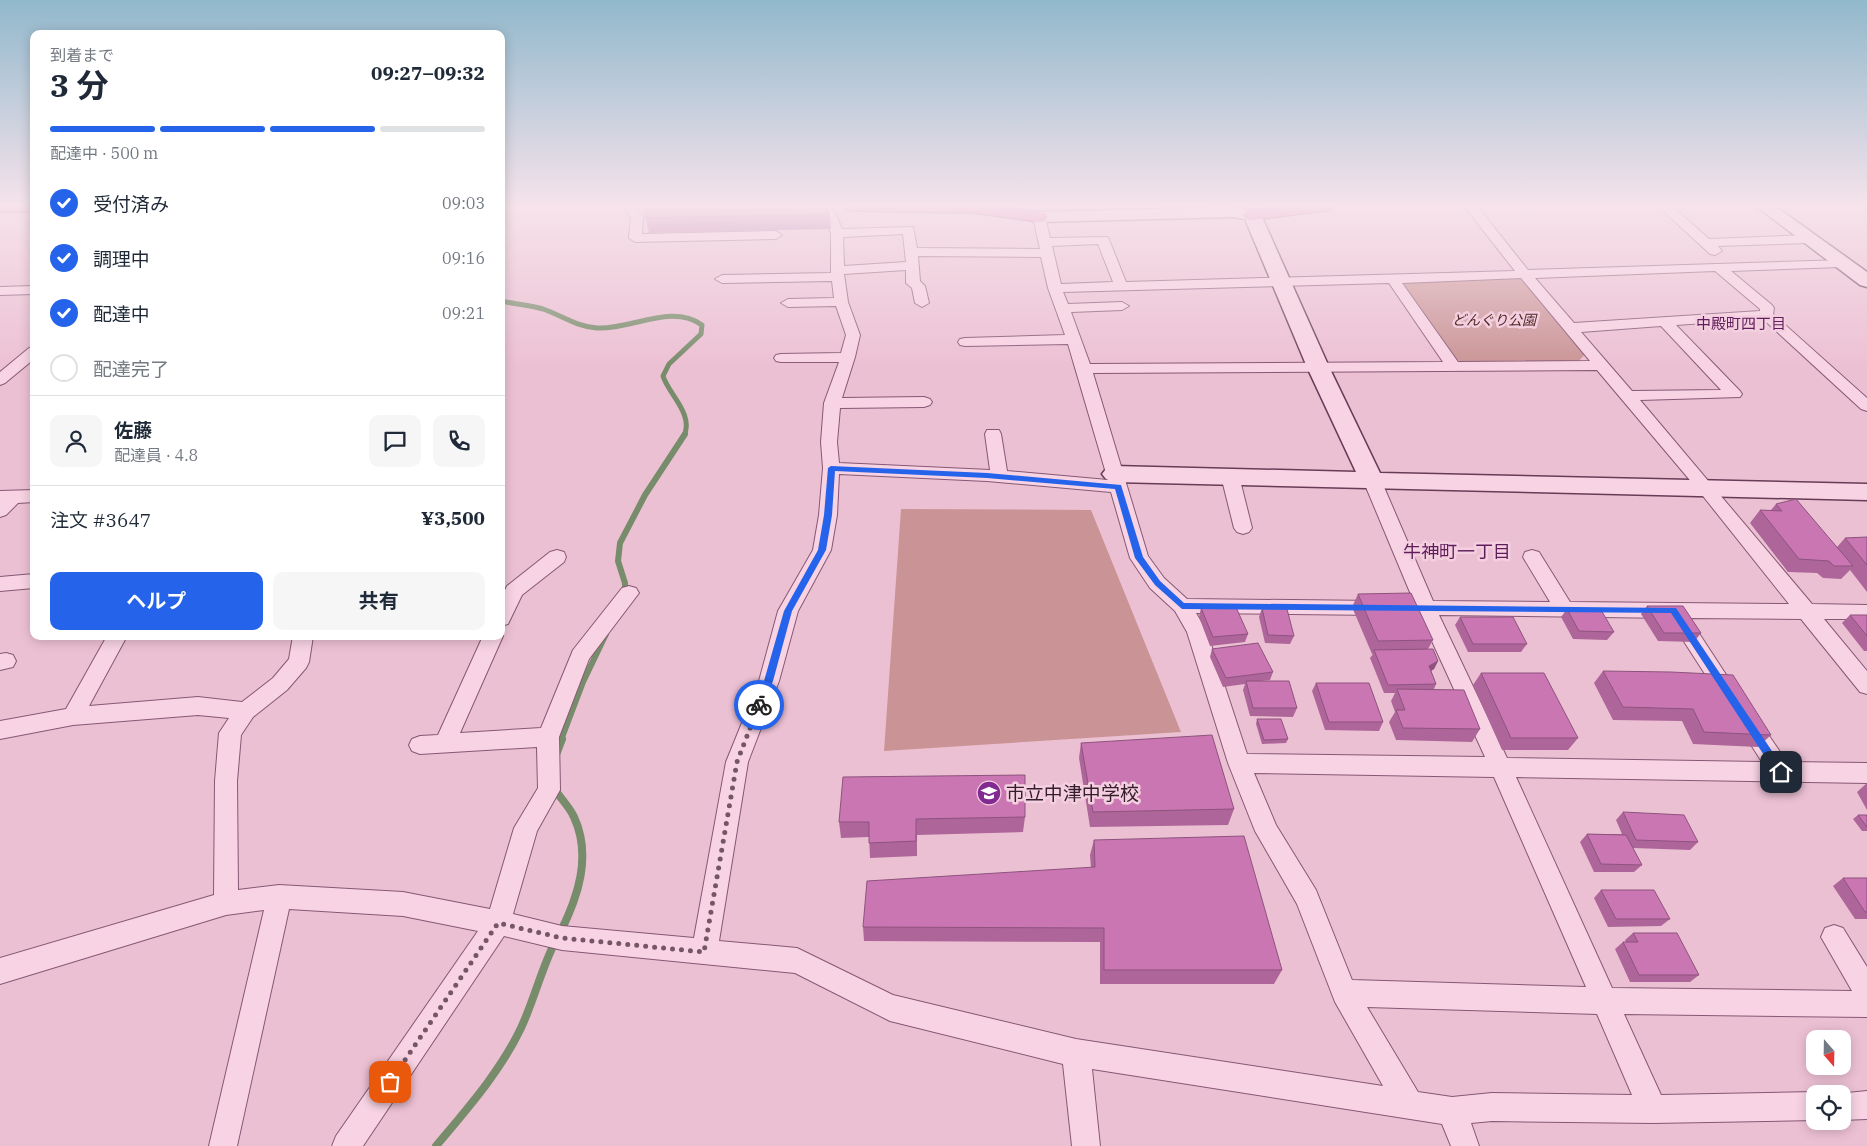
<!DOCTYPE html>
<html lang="ja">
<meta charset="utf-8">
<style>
:root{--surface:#fff;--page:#f6f6f7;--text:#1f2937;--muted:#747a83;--line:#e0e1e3;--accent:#2563eb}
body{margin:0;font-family:"IBM Plex Serif","Noto Sans JP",serif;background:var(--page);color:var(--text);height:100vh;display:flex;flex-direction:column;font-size:19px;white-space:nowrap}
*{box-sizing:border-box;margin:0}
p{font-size:16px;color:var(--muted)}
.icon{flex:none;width:28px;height:28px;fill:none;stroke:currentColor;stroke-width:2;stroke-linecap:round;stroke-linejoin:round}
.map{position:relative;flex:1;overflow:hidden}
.details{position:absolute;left:30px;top:30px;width:475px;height:610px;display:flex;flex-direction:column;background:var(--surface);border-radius:10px;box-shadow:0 2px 12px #0003}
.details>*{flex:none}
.needle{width:32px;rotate:160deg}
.tools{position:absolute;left:1806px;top:1030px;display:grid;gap:10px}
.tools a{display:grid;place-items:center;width:45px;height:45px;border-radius:10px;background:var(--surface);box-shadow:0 2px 12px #0003;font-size:25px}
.pin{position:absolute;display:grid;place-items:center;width:42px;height:42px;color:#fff;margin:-21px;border-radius:10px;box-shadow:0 2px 8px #0006}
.courier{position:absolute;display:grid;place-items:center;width:50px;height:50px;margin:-25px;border:4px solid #2563eb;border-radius:50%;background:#fff;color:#222;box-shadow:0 1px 6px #0007}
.overview em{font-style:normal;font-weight:700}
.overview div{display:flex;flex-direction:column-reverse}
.overview{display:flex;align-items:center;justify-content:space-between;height:85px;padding:0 20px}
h1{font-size:32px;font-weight:700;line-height:38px}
.bar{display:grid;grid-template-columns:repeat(4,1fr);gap:8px 5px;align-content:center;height:60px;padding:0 20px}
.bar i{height:6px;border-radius:4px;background:var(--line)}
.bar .current{background:var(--accent)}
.bar p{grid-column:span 4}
.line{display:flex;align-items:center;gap:12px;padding:0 20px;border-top:1px solid var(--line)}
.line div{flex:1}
.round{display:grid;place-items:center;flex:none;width:52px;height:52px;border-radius:10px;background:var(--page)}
ol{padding:0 20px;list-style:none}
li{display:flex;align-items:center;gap:15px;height:55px}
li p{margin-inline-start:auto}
li .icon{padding:5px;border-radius:50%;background:var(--accent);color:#fff;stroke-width:4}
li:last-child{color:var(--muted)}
li i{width:28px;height:28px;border:2px solid var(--line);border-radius:50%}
.action{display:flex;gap:10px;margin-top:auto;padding:10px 20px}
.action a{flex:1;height:58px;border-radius:10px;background:var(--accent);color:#fff;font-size:20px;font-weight:700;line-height:58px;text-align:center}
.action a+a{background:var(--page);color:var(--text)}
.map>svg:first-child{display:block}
</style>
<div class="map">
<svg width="1867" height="1146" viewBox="0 0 1867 1146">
<rect width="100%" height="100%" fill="#ecc0d3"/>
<path fill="#ca9496" d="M1514,277L1526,282L1585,354L1579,361L1464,363L1449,356L1404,284L1410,280Z
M901,509L1091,510L1181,732L884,751Z"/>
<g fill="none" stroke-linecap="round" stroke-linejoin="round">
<path stroke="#778c6a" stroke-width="5" d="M501,301C515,304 529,305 543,309C561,315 577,327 597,328C631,330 671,303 702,325L701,334L669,364L663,376C669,395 694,414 684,436"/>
<path stroke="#778c6a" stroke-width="6" d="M625,594V583L618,561L620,543L645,495L685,434
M561,740L583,682L606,634"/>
<path stroke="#778c6a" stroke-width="8" d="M557,752L562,739
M554,788C560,798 569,806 574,817C592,856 578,897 560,933
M436,1146C467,1109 500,1072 521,1028C534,1000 541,970 555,942"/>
<g stroke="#855874" stroke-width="2">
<path id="street" d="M624,206H636L643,217L642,234L776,231L782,235L776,239L635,242L629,238L631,217Z
M820,206H832L842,229L913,227L917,248L1040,249L1033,217L1039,213L1045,217L1050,238L1108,237L1126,282L1515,271L1464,206H1477L1528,270L1845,260L1847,263L1840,267L1731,271L1772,305L1774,308L1773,314L1867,398V411L1861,409L1763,319L1676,325L1740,391L1742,394L1740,397L1640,400L1812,604L1867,605V619H1824L1867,671V694L1860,692L1801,619L1689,618L1740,696L1737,702L1730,704L1723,702L1674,626L1671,621L1673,618L1439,615L1507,758L1762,762L1737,723L1740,717L1748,714L1756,717L1787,762L1867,763V783L1516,777L1612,988L1852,991L1821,937L1825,928L1834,925L1843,928L1867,967V1017L1624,1014L1661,1095L1815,1092L1820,1094H1815V1120L1653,1123L1492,1121L1471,1123L1479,1146H1451L1442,1124L1092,1069L1100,1146H1072L1063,1064L890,1021L795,973L562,950L504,936L363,1146H332L336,1136L478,931L403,916L289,909L237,1146H209L264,910L226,915L0,984V958L214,895L215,781L219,733L229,718L198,715L73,725L0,739V721L66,709L107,636H127L89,706L198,697L242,702L273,678L289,659L293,636H313L309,662L306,668L287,690L253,717L241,735L237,781L238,890L279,885L403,892L490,909L514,828L538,788L537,747L420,754L412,751L409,745L412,739L420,736L438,735L483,636H501V633L503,636L460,733L541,728L573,650L622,588L629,586L636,588L639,593L589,659L559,737L560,790L537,831L513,914L562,926L694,938L726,762L759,681L778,611L813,550L819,515L823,468L821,442L824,403L839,362H781L776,361L774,358L776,355L781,354L841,353L846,335L836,306L788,307L781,303L788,299L834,298L832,281L722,283L715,279L722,275L831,273V233ZM903,234L906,262L844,266L843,237ZM1098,244L1113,282L1061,284L1052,246ZM918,256L1041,257L1048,288L1065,335L965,338L960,339L958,342L960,345L965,346L1068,344L1108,480L1007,471L1001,434L999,430H987L985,434L990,470L839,463L837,442L840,408L924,407L930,405L932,402L930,399L924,397L842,398L855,357L860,335L848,302L844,274L906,270V283L912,288L915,303L922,307L929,303L925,286L920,281ZM1715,271L1760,309V311L1574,323L1535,278ZM1521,278L1590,361L1458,362L1402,283ZM1389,283L1443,362L1090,364L1071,312L1122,310L1129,306L1122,302L1068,304L1063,292ZM1661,326L1721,390L1632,391L1581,332ZM1597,370L1699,491L1789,604L1570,602L1539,552L1532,550L1525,552L1523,557L1550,602L1433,601L1381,480L1378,476L1372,474L1366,476L1363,480L1414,602L1409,603L1406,608L1409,613L1420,615L1485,757L1247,754L1207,632L1196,613L1378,615L1385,613L1388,608L1385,603L1378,601L1187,599L1164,578L1148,556L1093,373ZM839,474L987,481L1111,492L1130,558L1150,588L1175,611L1187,632L1228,763L1255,831L1297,904L1335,1002L1383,1086L1076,1039L893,995L797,948L719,941L748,762L779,681L798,611L831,550L837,515ZM1254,773L1494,777L1586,987L1352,980L1316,890L1276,825ZM1367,1007L1597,1014L1632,1095L1492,1093L1452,1097L1418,1092Z
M1658,206H1672L1709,239L1808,235L1814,239L1808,243L1718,246L1722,251L1715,255L1710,254Z
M34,286V294L0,295V287Z
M34,347V359L5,383L0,385V372L29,348Z
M1230,470L1236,472L1239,476L1252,528L1249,532L1243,534L1237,532L1234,528L1221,476L1224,472Z
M34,490V502L18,503L6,515L0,517V491Z
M557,550L564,552L566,557L564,562L522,595L508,624L501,626V598L507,586L550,552Z
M34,574V588L0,591V577Z
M6,653L13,655L16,661L13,667L0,670V654Z
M1867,1091V1119L1842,1120V1094H1837Z"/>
</g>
<g stroke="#673c57" stroke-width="3">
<path id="secondary" d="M1756,206H1775L1867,272V287L1860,285Z
M1233,207L1258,211L1261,215L1329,367L1380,473L1867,484V500L1114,482L1106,479L1102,474L1106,469L1114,466L1356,472L1307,367L1245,219L1233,217L1039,222L1033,221L1030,217L1033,213L1039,212Z"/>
</g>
<g stroke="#522d46" stroke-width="2">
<path id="highway" d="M0,206H34V212H0Z
M845,206H1001L1045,213L1048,217L1045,221L1039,222L974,213L854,211L848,210Z
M1279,206H1335L1332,210L1326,211L1252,220L1246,219L1243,215L1246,211Z"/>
</g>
<use href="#street" fill="#f8d3e3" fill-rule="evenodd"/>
<use href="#secondary" fill="#f8d3e3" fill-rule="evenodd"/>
<use href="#highway" fill="#db51a1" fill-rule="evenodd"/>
</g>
<path fill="#ae659a" d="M643,206L830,214L831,229L649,233Z
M1776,504L1837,547L1845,538L1867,537V592L1850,570L1841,579L1823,578L1817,573L1788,572L1750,523L1760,510H1771Z
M1358,594L1433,640L1428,649L1438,661L1434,669L1431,671L1436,684L1434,689L1480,729L1472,742L1396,740L1389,722L1395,712L1391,701L1395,693H1384L1370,658L1373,654H1372L1352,607Z
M1647,606L1701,633L1694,642L1658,641L1641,614Z
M1201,608L1248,634L1245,642L1210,646L1199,617Z
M1262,608L1294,636L1290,644L1265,643L1259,617Z
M1567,609L1614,632L1607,640L1573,639L1561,617Z
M1850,615H1867V651H1864L1842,623Z
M1460,617L1527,644L1521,652H1468L1455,625Z
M1212,649L1273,672L1270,680L1261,681L1297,708L1293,717L1250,716L1243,690L1245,684L1223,687L1210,657Z
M1603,671L1771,735L1758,747L1693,744L1682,721L1613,720L1594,683Z
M1481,673L1578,738L1568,750H1502L1473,685Z
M1316,683L1383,722L1379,731L1325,730L1312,691Z
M1257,719L1288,739L1286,743L1262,744L1256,724Z
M1081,743L1234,809L1228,825L1090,827L1079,758Z
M1025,775V817L1023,832L917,835V856L870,858L869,837L841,838L839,822Z
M1867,783V810L1857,792Z
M1623,812L1698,842L1690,850L1633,848L1642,865L1634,872H1594L1580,842L1587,834H1622L1616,820Z
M1858,815H1867V831H1862L1853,819Z
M1094,840L1282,970L1274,984H1100V942L864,941L863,927L1091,868L1090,855Z
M1843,878H1867V919H1855L1833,886Z
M1601,890L1670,919L1661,926L1608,927L1594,898Z
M1633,933L1699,975L1690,982H1630L1615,949L1623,942H1626L1625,940Z"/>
<path fill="#8d537d" d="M1438,661L1434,669L1424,675L1429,666Z"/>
<path fill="#ca76b3" stroke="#8d537d" d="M643,206H826L830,214L646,218Z
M1796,499L1853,566H1834L1829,561L1799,559L1760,510L1782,511L1776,504Z
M1867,537V565L1845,538Z
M1411,593L1433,640L1378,641L1358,594Z
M1235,605L1248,634L1213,637L1201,608Z
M1647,606H1683L1701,633H1664Z
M1262,608L1287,609L1294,636L1268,635Z
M1567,609L1601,610L1614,632L1579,631Z
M1850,615H1867V636Z
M1460,617H1513L1527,644H1473Z
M1258,643L1273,672L1226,678L1212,649Z
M1433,649L1438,661L1429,666L1436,684L1388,685L1374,650Z
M1603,671L1671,672L1733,675L1771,735L1704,732L1693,709L1623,707Z
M1481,673H1544L1578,738H1511Z
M1246,681H1289L1297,708H1253Z
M1316,683H1369L1383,722H1329Z
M1397,689L1464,690L1480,729L1403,728L1396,710H1405Z
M1257,719H1281L1288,739L1264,740Z
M1212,735L1234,809L1093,812L1081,743Z
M1025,775V817L916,819V841L869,843V822H839L843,777Z
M1623,812L1684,815L1698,842L1636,840Z
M1858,815H1867V827Z
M1587,834L1626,835L1642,865L1601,864Z
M1244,836L1282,970H1104V928L863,927L867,881L1095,867L1094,840Z
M1843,878H1867V912H1865Z
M1601,890H1654L1670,919H1616Z
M1633,933H1677L1699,975H1639L1623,942H1638Z"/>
<linearGradient id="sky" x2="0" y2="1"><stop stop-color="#91b8cc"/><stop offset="0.56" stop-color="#f6e3eb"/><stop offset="1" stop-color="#f6e3eb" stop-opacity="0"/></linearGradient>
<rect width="1867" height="367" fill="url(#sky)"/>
<path fill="#2563eb" d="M831,466L987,473L1121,485L1143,557L1160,581L1184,603L1676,608L1786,772L1784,775H1777L1671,613L1182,609L1155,585L1135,558L1115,489L987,478L835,471L832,515L826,550L792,611L773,681L763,705L759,709L754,705L764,681L784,611L818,550L824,515L828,468Z"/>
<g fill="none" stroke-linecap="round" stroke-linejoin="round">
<path stroke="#755666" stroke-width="5" stroke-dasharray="0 9" d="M390,1082L498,923L562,938L704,952L737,762L759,705"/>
</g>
<defs>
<g id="school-disc" transform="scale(1.25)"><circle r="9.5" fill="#832a92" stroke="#f4cfdf"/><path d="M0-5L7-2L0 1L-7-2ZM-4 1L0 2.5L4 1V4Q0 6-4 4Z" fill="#fff"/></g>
</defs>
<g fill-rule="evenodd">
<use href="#school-disc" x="989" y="793"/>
</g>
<g text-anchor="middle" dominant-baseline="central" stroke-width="5" stroke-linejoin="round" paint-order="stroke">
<g font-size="14" font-style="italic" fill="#512924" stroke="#f4cfdf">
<text x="1494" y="320">どんぐり公園</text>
</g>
<g font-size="15" fill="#601d5c" stroke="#f4cfdf">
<text x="1741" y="323">中殿町四丁目</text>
</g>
<g font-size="18" fill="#601d5c" stroke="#f4cfdf">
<text x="1457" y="551">牛神町一丁目</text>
</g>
<g font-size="19" fill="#351d2c" stroke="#f4cfdf" text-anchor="start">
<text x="1006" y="793">市立中津中学校</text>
</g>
</g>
</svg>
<div class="tools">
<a><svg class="needle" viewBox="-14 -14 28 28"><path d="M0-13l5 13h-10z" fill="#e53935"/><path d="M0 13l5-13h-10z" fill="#747a83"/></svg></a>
<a><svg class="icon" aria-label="locate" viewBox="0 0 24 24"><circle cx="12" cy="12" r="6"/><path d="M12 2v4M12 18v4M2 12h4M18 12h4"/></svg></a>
</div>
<div class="pin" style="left:390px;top:1082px;background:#ea580c"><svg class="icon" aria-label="bag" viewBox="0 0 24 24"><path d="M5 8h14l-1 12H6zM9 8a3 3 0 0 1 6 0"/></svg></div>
<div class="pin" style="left:1781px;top:772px;background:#1f2937"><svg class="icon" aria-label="home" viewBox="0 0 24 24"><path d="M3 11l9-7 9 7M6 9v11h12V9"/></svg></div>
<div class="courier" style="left:759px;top:705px"><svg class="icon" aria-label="bike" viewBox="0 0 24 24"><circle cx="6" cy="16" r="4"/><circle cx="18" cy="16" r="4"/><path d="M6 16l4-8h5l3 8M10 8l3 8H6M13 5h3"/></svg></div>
<section class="details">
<div class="overview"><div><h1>3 分</h1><p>到着まで</p></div><em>09:27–09:32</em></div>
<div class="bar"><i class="current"></i><i class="current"></i><i class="current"></i><i></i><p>配達中 · 500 m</p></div>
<ol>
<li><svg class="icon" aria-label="check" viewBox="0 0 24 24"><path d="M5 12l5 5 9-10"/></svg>受付済み<p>09:03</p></li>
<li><svg class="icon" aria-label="check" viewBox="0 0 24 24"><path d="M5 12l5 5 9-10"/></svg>調理中<p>09:16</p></li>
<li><svg class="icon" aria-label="check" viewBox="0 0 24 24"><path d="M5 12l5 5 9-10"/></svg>配達中<p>09:21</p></li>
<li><i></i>配達完了</li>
</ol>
<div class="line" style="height:90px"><a class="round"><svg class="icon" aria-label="person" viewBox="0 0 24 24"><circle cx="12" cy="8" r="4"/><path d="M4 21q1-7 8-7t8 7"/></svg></a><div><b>佐藤</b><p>配達員 · 4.8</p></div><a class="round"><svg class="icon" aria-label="chat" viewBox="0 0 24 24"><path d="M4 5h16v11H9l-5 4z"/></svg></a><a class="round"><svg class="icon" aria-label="phone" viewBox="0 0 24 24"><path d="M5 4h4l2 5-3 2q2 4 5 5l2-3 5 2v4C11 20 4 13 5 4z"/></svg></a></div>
<div class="line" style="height:65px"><div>注文 #3647</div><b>¥3,500</b></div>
<div class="action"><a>ヘルプ</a><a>共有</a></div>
</section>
</div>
